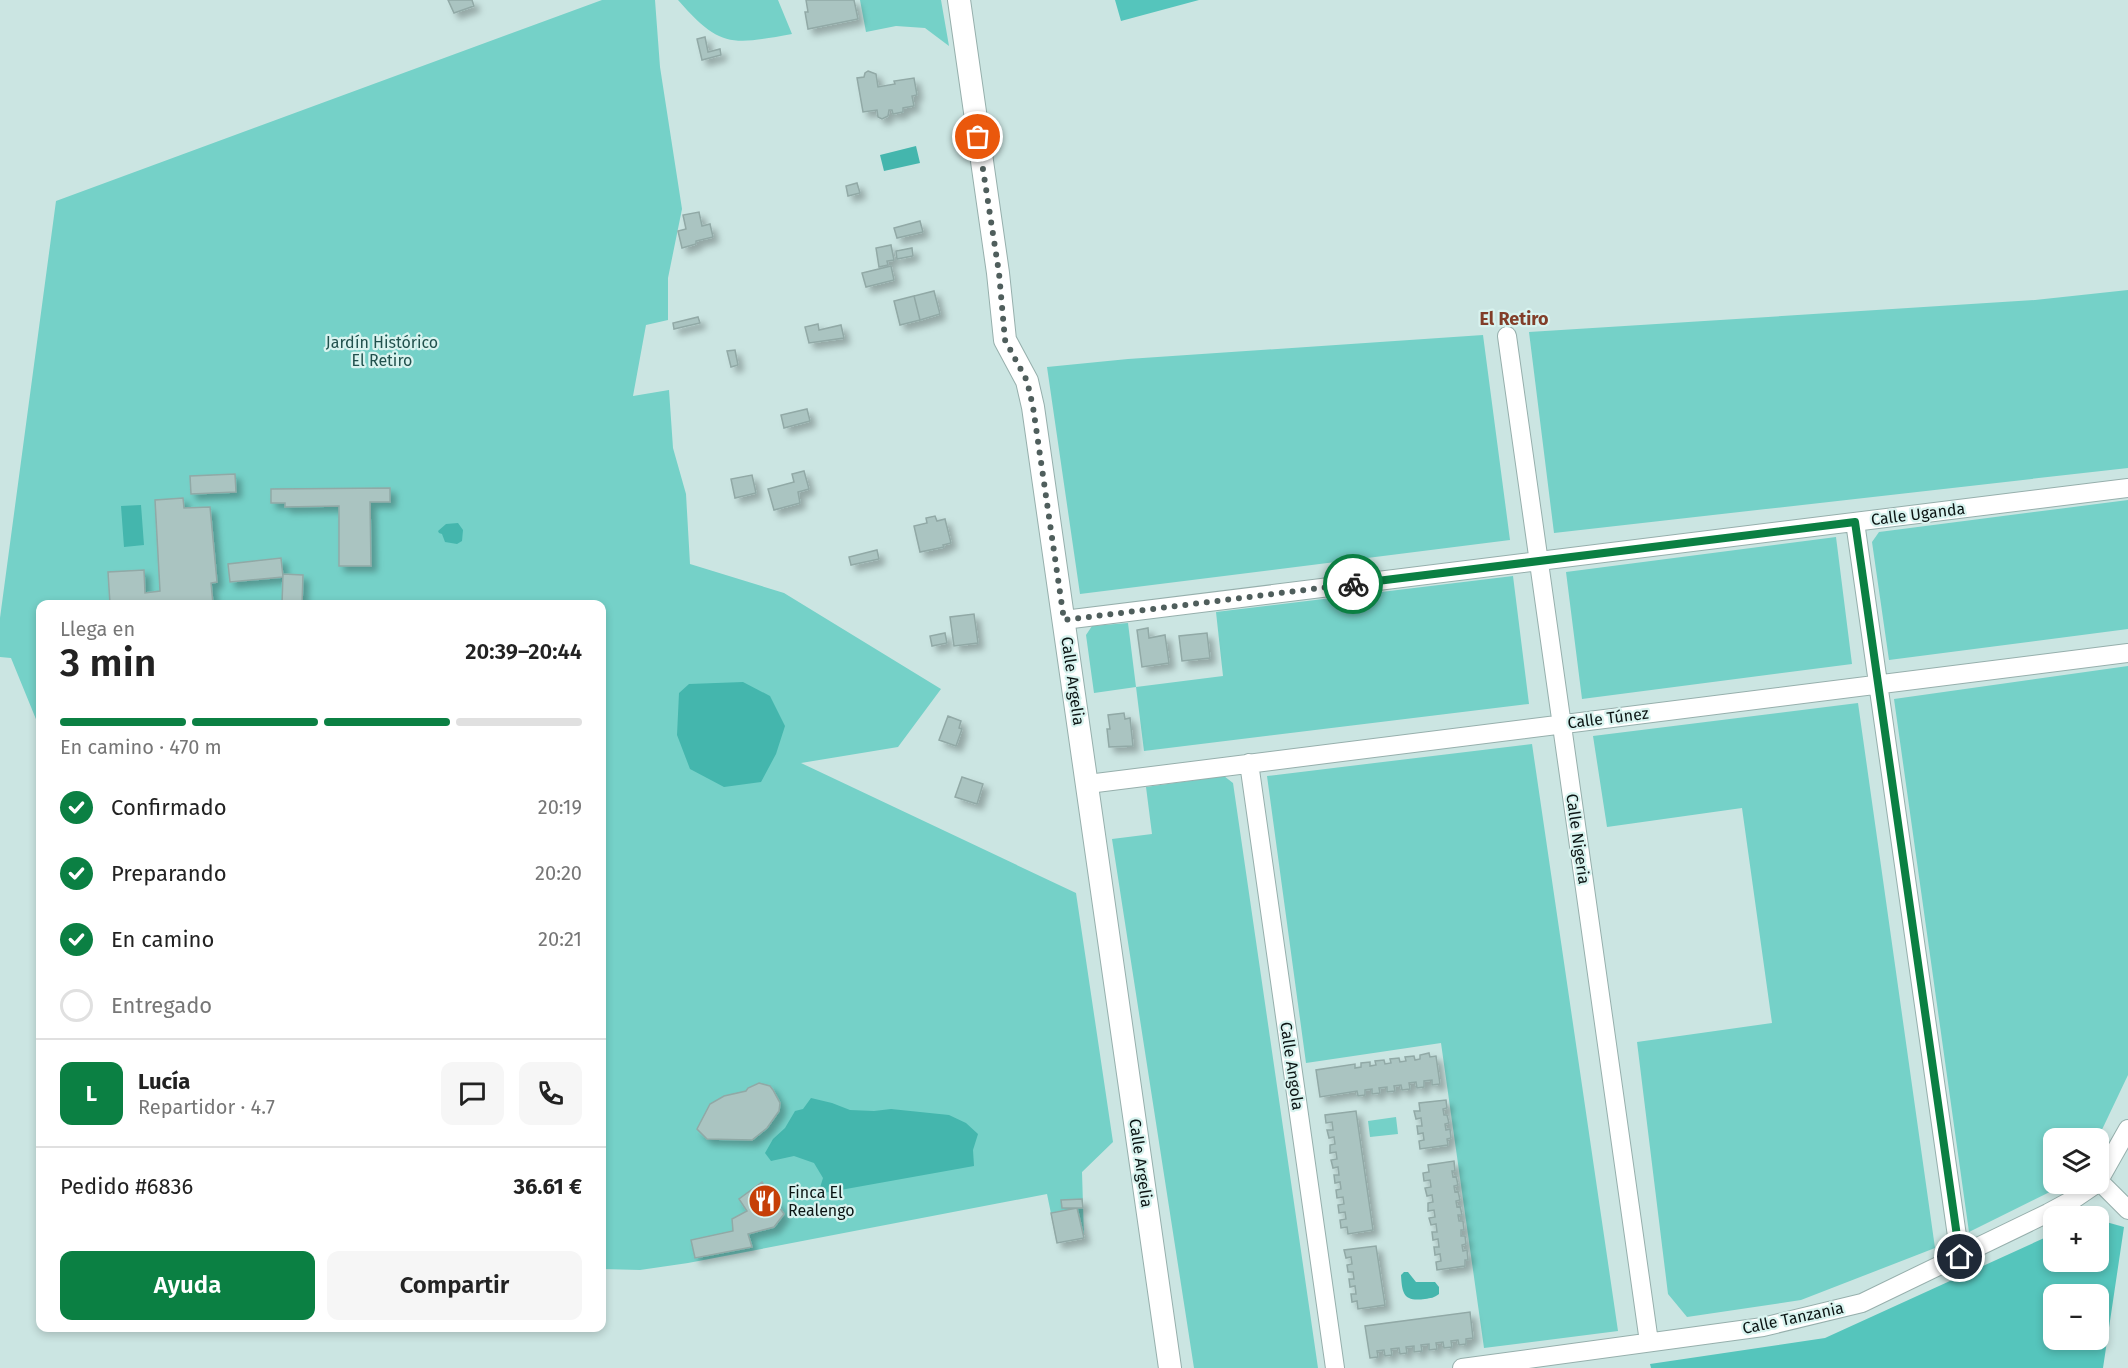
<!DOCTYPE html>
<html lang="es">
<meta charset="utf-8">
<style>
:root{--surface:#fff;--page:#f6f6f6;--text:#222;--muted:#767676;--line:#e0e0e0;--accent:#0b8043}
body{margin:0;font-family:"Fira Sans",sans-serif;background:var(--page);color:var(--text);height:100vh;display:flex;flex-direction:column;font-size:22px;white-space:nowrap}
*{box-sizing:border-box;margin:0}
p{font-size:20px;color:var(--muted)}
.icon{flex:none;width:33px;height:33px;fill:none;stroke:currentColor;stroke-width:2;stroke-linecap:round;stroke-linejoin:round}
.map{position:relative;flex:1;overflow:hidden}
.drawer{position:absolute;left:36px;top:600px;width:570px;height:732px;display:flex;flex-direction:column;background:var(--surface);border-radius:12px;box-shadow:0 3px 9px #0003}
.drawer>*{flex:none}
.fabs{position:absolute;left:2043px;top:1128px;display:grid;gap:12px}
.fabs a{display:grid;place-items:center;width:66px;height:66px;border-radius:12px;background:var(--surface);box-shadow:0 3px 9px #0003;font-size:30px}
.pin{position:absolute;display:grid;place-items:center;width:51px;height:51px;color:#fff;margin:-26px;border:3px solid #fff;border-radius:50%;box-shadow:0 2px 6px #0007}
.courier{position:absolute;display:grid;place-items:center;width:60px;height:60px;margin:-30px;border:4px solid #0b8043;border-radius:50%;background:#fff;color:#222;box-shadow:0 2px 8px #0007}
.overview em{font-style:normal;font-weight:600}
.overview div{display:flex;flex-direction:column-reverse}
.overview{display:flex;align-items:center;justify-content:space-between;height:102px;padding:0 24px}
h1{font-size:39px;font-weight:600;line-height:45px}
.bar{display:grid;grid-template-columns:repeat(4,1fr);gap:9px 6px;align-content:center;height:72px;padding:0 24px}
.bar i{height:8px;border-radius:4px;background:var(--line)}
.bar .current{background:var(--accent)}
.bar p{grid-column:span 4}
.line{display:flex;align-items:center;gap:15px;padding:0 24px;border-top:2px solid var(--line)}
.line div{flex:1}
.round{display:grid;place-items:center;flex:none;width:63px;height:63px;border-radius:12px;background:var(--page)}
ol{padding:0 24px;list-style:none}
li{display:flex;align-items:center;gap:18px;height:66px}
li p{margin-inline-start:auto}
li .icon{padding:6px;border-radius:50%;background:var(--accent);color:#fff;stroke-width:4}
li:last-child{color:var(--muted)}
li i{width:33px;height:33px;border:3px solid var(--line);border-radius:50%}
.button{display:flex;gap:12px;margin-top:auto;padding:12px 24px}
.button a{flex:1;height:69px;border-radius:12px;background:var(--accent);color:#fff;font-size:24px;font-weight:600;line-height:69px;text-align:center}
.button a+a{background:var(--page);color:var(--text)}
.map>svg:first-child{display:block}
</style>
<div class="map">
<svg width="2128" height="1368" viewBox="0 0 2128 1368">
<defs>
<filter id="shadow"><feDropShadow dx="5.5" dy="5.5" stdDeviation="3" flood-color="#0004"/></filter>
</defs>
<rect width="100%" height="100%" fill="#cbe5e2"/>
<path fill="#75d1c8" d="M602,0H655L660,67L682,209L668,278V320L646,325L633,396L669,390L673,448L686,494L690,564L784,593L941,689L898,747L801,763L1076,893L1113,1142L1082,1172L1084,1238L1057,1243L1047,1194L688,1263L640,1270L602,1269V604H40V729L11,658L0,657V618L56,201Z
M678,0H778L792,34C731,45 720,48 678,0Z
M860,0H941L949,46L925,28L896,26L866,32Z
M2128,290V468L1554,533L1529,332L2035,300Z
M1483,335L1510,540L1080,594L1047,367L1128,359Z
M2128,500V629L1889,660L1872,542L1879,532Z
M1836,537L1852,664L1582,699L1566,572Z
M1513,576L1529,704L1144,751L1136,687L1094,693L1086,635L1092,626L1128,623L1136,687L1223,676L1216,612Z
M2128,666V1075L2098,1138H2054V1184H2066L1969,1232L1894,699Z
M1858,703L1935,1248L1801,1300L1687,1317L1668,1294L1637,1042L1772,1023L1742,808L1607,827L1593,736Z
M1532,744L1618,1331L1484,1348L1441,1043L1306,1063L1267,776Z
M1224,776L1233,783L1318,1368H1194L1112,839L1152,834L1146,787Z
M1396,1117L1398,1134L1370,1137L1368,1121Z"/>
<path fill="#55c5bc" fill-rule="evenodd" d="M1115,0H1199L1121,21Z
M2099,1220L2124,1227L2103,1368H1651L1650,1364L1825,1338L2053,1234L2054,1262H2098ZM2054,1294H2098V1340H2054Z"/>
<path fill="#44b6ad" d="M916,146L920,163L884,171L880,155Z
M141,505L144,545L124,547L121,506Z
M458,523L463,530L462,541L457,544L445,542L442,534L439,533L438,531L446,524Z
M743,682L770,696L785,726L776,754L761,782L724,787L690,769L677,735L679,693L689,684Z
M811,1098L832,1103L850,1110L874,1111L891,1109L949,1115L966,1123L978,1134L973,1150L974,1166L818,1194L823,1178L814,1163L794,1156L771,1161L765,1153L773,1139L785,1128L795,1111L803,1109Z
M1404,1272H1408L1416,1282H1435L1439,1287V1294C1434,1298 1431,1298 1425,1299C1404,1302 1402,1294 1401,1275Z"/>
<path fill="#aac4c1" stroke="#91a9a6" stroke-width="1.5" filter="url(#shadow)" d="M448,0H472L474,6L454,13Z
M806,0H854L858,19L808,29L805,12H808Z
M705,37L708,52L720,49L721,55L702,60L697,39Z
M868,71L876,74L878,87L895,84L894,81L914,78L917,95L912,96L914,106L903,108V112L893,114L892,110H889L888,116L882,119L878,117L877,110L863,112L857,78L864,77L865,73Z
M857,183L860,193L848,196L846,186Z
M699,212L702,226L710,224L713,237L696,241V244L682,248L678,231L686,229L683,215Z
M920,221L923,232L897,238L894,228Z
M891,245L894,260L887,261L888,265L879,267L876,248Z
M912,248L913,256L897,259L896,251Z
M891,266L894,280L866,287L862,273Z
M934,291L940,314L920,320L914,296Z
M914,296L920,320L900,325L894,301Z
M698,317L700,323L674,329L673,323Z
M818,324L819,330L841,325L844,338L809,343L805,327Z
M735,350L738,365L731,367L727,351Z
M807,409L810,421L784,428L781,415Z
M804,471L809,489L798,492L800,503L774,510L768,489L794,482L792,474Z
M235,474L236,492L191,494L190,476Z
M752,475L756,493L735,498L731,479Z
M390,488V502H370L371,566H339V506L285,507V503H271V489Z
M183,498L184,508L210,507L217,582L211,583L213,604H110L108,572L144,570L145,593L160,591L155,500Z
M935,516L937,521L945,519L951,543L943,545L944,547L920,552L914,526L927,523L926,518Z
M877,550L879,559L851,565L849,557Z
M281,558L283,577L230,582L228,564Z
M283,574L303,575L302,604H282Z
M974,614L978,643L954,646L950,617Z
M1148,628L1149,638L1165,635L1169,663L1142,667L1137,630Z
M945,633L947,643L932,646L930,636Z
M1207,633L1210,658L1182,661L1179,636Z
M1124,713L1125,719L1130,718L1133,746L1109,747L1107,729H1110L1108,715Z
M948,716L961,721L959,728L962,729L956,746L939,740Z
M962,777L983,784L977,804L955,797Z
M1429,1053L1430,1057L1436,1056L1440,1084L1432,1085V1080L1424,1081V1087L1417,1088L1416,1082L1409,1083L1410,1089L1402,1090L1401,1085L1394,1086L1395,1091L1387,1092V1087L1379,1088L1380,1093L1372,1094V1089L1365,1090V1095L1358,1096L1357,1091L1320,1097L1316,1070L1355,1064V1068L1361,1067V1063L1370,1062V1066L1376,1065L1375,1061L1384,1060L1385,1064L1391,1063L1390,1059L1399,1058L1400,1062L1406,1061L1405,1057L1414,1056L1415,1060L1420,1059V1055Z
M759,1083L770,1086L773,1090L780,1103L779,1111L767,1128L752,1140L707,1139L697,1129L710,1104L724,1096L746,1091L748,1088Z
M1446,1100L1447,1108L1443,1109L1444,1115H1447L1449,1123L1445,1124L1446,1130L1450,1129L1451,1138L1447,1139L1448,1145L1420,1149L1419,1141L1424,1140L1423,1133L1418,1134L1417,1126H1422L1421,1118L1416,1119L1414,1111H1420L1419,1103Z
M1356,1111L1373,1230L1348,1234L1347,1227L1341,1228L1340,1220L1346,1219L1345,1212L1339,1213L1338,1205L1344,1204L1343,1197L1337,1198L1336,1190L1341,1189L1340,1182L1335,1183L1334,1175H1339L1338,1167L1333,1168L1331,1160L1337,1159L1336,1152L1330,1153V1145L1335,1144L1334,1137L1329,1138L1327,1130H1333L1332,1122L1326,1123L1325,1115Z
M1454,1161L1455,1171H1452L1453,1177L1456,1176L1458,1185L1454,1186L1455,1192L1458,1191L1460,1200L1456,1201L1457,1207L1460,1206L1462,1215H1458L1459,1221H1463L1464,1230H1461V1236H1465L1466,1244L1462,1245L1463,1251L1467,1250L1468,1260H1465V1266L1437,1270L1436,1262L1441,1261L1440,1254L1435,1255L1434,1247H1439L1438,1239L1433,1240L1432,1232H1437L1436,1224L1431,1225L1429,1218L1435,1217L1434,1210L1428,1211V1203L1433,1202L1432,1195L1427,1196L1425,1188L1431,1187L1430,1180L1424,1181L1423,1173L1429,1172L1428,1165Z
M762,1182L784,1214L774,1227L748,1234L752,1247L695,1258L691,1240L733,1231L732,1219L747,1211L739,1199Z
M1082,1199L1083,1208H1062L1061,1200Z
M1077,1208L1084,1238L1057,1243L1051,1213Z
M1376,1246L1385,1305L1358,1309L1357,1301L1352,1302L1351,1294H1356L1355,1286L1350,1287L1349,1279H1354L1353,1272H1348L1347,1265L1352,1264L1351,1257L1346,1258L1344,1250Z
M1470,1312L1473,1338L1466,1339V1344L1459,1345L1458,1340L1451,1341L1452,1347L1444,1348L1443,1342L1436,1343L1437,1349L1429,1350V1344L1421,1345L1422,1351L1414,1352V1346L1406,1347L1407,1353L1400,1354L1399,1348L1391,1349L1392,1355L1385,1356L1384,1350L1377,1351L1378,1357L1370,1358L1365,1326Z"/>
<g fill="none" stroke-linecap="round" stroke-linejoin="round">
<g stroke="#96afac" stroke-width="20">
<path id="minor" d="M1507,336L1649,1342
M1855,522L1960,1257
M1064,620L2128,488
M1249,763L1335,1368
M1088,784L2128,653
M2099,1181L2128,1210
M2098,1182L2128,1129
M1462,1368L1763,1327L1862,1303L2048,1213L2074,1199L2096,1184"/>
</g>
<g stroke="#96afac" stroke-width="24">
<path id="tertiary" d="M959,0L998,273L1005,340L1027,381L1033,407L1170,1368"/>
</g>
<use href="#minor" stroke="#fff" stroke-width="18"/>
<use href="#tertiary" stroke="#fff" stroke-width="22"/>
</g>
<g fill="none" stroke-linecap="round" stroke-linejoin="round">
<path stroke="#4f5e5c" stroke-width="6" stroke-dasharray="0 10.8" d="M978,137L999,273L1005,340L1027,381L1033,407L1064,620L1353,584"/>
<path stroke="#0b8043" stroke-width="8" d="M1353,584L1855,522L1960,1257"/>
</g>
<defs>
<g id="restaurant-disc" transform="scale(1.725)"><circle r="9.5" fill="#c63f07" stroke="#d8f3ef"/><path d="M-5-6h1v4h1v-4h1v4h1v-4h1v5L-1.5 .5V6h-2V.5L-5-1ZM5-6V6H3V1.5H1.5Q1.5-4 5-6Z" fill="#fff"/></g>
</defs>
<g fill-rule="evenodd">
<use href="#restaurant-disc" x="765" y="1201"/>
</g>
<g text-anchor="middle" dominant-baseline="central" stroke-width="4.5" stroke-linejoin="round" paint-order="stroke">
<g font-size="16" fill="#21514d" stroke="#d8f3ef">
<text x="382" y="342">Jardín Histórico<tspan x="382" dy="18">El Retiro</tspan></text>
</g>
<g font-size="16" fill="#0c1514" stroke="#d8f3ef">
<text transform="translate(1918 514) rotate(-7)">Calle Uganda</text>
<text transform="translate(1073 681) rotate(82)">Calle Argelia</text>
<text transform="translate(1608 718) rotate(-7)">Calle Túnez</text>
<text transform="translate(1578 839) rotate(82)">Calle Nigeria</text>
<text transform="translate(1292 1066) rotate(82)">Calle Angola</text>
<text transform="translate(1141 1163) rotate(82)">Calle Argelia</text>
<text transform="translate(1793 1318) rotate(-12)">Calle Tanzania</text>
</g>
<g font-size="16" fill="#0c1514" stroke="#d8f3ef" text-anchor="start">
<text x="788" y="1192">Finca El<tspan x="788" dy="18">Realengo</tspan></text>
</g>
<g font-size="18" font-weight="bold" fill="#823e29" stroke="#d8f3ef">
<text x="1514" y="319">El Retiro</text>
</g>
</g>
</svg>
<div class="fabs">
<a><svg class="icon" aria-label="layers" viewBox="0 0 24 24"><path d="M12 4l9 5-9 5-9-5zM3 14l9 5 9-5"/></svg></a>
<a>+</a>
<a>−</a>
</div>
<div class="pin" style="left:978px;top:137px;background:#ea580c"><svg class="icon" aria-label="bag" viewBox="0 0 24 24"><path d="M5 8h14l-1 12H6zM9 8a3 3 0 0 1 6 0"/></svg></div>
<div class="pin" style="left:1960px;top:1257px;background:#1f2937"><svg class="icon" aria-label="home" viewBox="0 0 24 24"><path d="M3 11l9-7 9 7M6 9v11h12V9"/></svg></div>
<div class="courier" style="left:1353px;top:584px"><svg class="icon" aria-label="bike" viewBox="0 0 24 24"><circle cx="6" cy="16" r="4"/><circle cx="18" cy="16" r="4"/><path d="M6 16l4-8h5l3 8M10 8l3 8H6M13 5h3"/></svg></div>
<section class="drawer">
<div class="overview"><div><h1>3 min</h1><p>Llega en</p></div><em>20:39–20:44</em></div>
<div class="bar"><i class="current"></i><i class="current"></i><i class="current"></i><i></i><p>En camino · 470 m</p></div>
<ol>
<li><svg class="icon" aria-label="check" viewBox="0 0 24 24"><path d="M5 12l5 5 9-10"/></svg>Confirmado<p>20:19</p></li>
<li><svg class="icon" aria-label="check" viewBox="0 0 24 24"><path d="M5 12l5 5 9-10"/></svg>Preparando<p>20:20</p></li>
<li><svg class="icon" aria-label="check" viewBox="0 0 24 24"><path d="M5 12l5 5 9-10"/></svg>En camino<p>20:21</p></li>
<li><i></i>Entregado</li>
</ol>
<div class="line" style="height:108px"><b class="round" style="background:var(--accent);color:#fff">L</b><div><b>Lucía</b><p>Repartidor · 4.7</p></div><a class="round"><svg class="icon" aria-label="chat" viewBox="0 0 24 24"><path d="M4 5h16v11H9l-5 4z"/></svg></a><a class="round"><svg class="icon" aria-label="phone" viewBox="0 0 24 24"><path d="M5 4h4l2 5-3 2q2 4 5 5l2-3 5 2v4C11 20 4 13 5 4z"/></svg></a></div>
<div class="line" style="height:78px"><div>Pedido #6836</div><b>36.61 €</b></div>
<div class="button"><a>Ayuda</a><a>Compartir</a></div>
</section>
</div>
